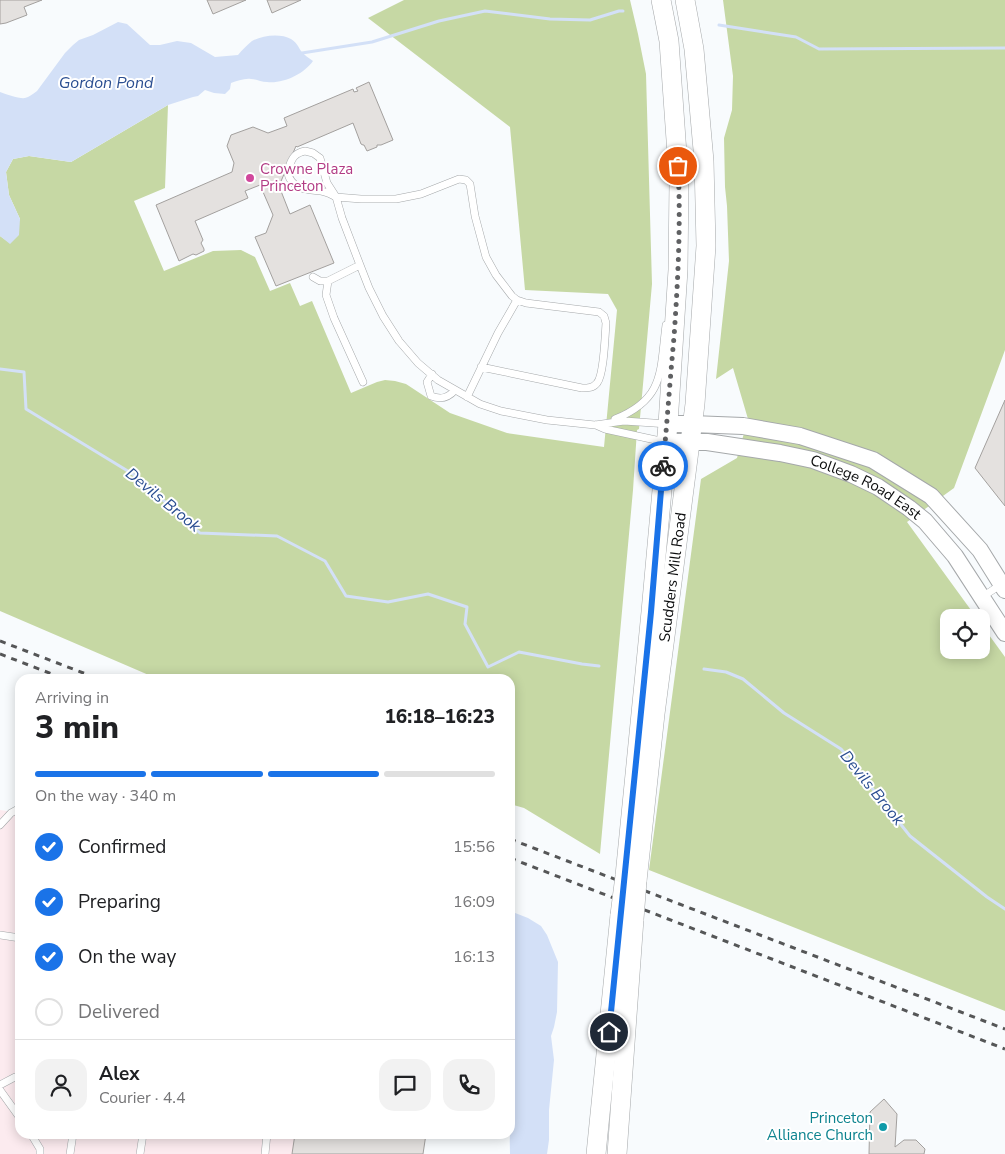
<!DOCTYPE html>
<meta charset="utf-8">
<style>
:root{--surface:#fff;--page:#f2f2f2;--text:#202124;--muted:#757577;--line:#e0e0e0;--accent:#1a73e8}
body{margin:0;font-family:"Nunito Sans",sans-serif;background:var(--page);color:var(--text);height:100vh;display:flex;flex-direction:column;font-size:19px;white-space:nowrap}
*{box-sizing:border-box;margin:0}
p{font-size:16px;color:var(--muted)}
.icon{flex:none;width:28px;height:28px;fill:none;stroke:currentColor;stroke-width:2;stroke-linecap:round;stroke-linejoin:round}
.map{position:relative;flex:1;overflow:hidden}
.panel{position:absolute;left:15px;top:674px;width:500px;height:465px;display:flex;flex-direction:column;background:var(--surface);border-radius:15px;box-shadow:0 2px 12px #0003}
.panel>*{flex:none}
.fabs{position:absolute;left:940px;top:609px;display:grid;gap:10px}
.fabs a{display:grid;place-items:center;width:50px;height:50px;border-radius:10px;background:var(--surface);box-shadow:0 2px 12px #0003;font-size:25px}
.pin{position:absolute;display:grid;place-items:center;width:42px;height:42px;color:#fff;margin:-21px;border:2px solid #fff;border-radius:50%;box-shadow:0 1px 5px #0007}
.courier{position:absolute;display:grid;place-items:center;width:50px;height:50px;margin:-25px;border:4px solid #1a73e8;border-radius:50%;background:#fff;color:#222;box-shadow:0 1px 6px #0007}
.head em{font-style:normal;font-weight:800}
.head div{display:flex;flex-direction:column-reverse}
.head{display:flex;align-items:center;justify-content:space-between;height:85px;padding:0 20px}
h1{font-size:32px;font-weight:800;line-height:38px}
.bar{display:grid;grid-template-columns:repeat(4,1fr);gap:8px 5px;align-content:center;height:60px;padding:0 20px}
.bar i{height:6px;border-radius:4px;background:var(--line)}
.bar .active{background:var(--accent)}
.bar p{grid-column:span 4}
.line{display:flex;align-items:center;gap:12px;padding:0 20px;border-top:1px solid var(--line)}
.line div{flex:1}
.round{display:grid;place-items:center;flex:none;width:52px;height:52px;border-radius:15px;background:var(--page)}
ol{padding:0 20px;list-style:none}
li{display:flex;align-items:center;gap:15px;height:55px}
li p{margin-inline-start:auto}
li .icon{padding:5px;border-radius:50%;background:var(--accent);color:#fff;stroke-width:4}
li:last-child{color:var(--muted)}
li i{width:28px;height:28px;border:2px solid var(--line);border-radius:50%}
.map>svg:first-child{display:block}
</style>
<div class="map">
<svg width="1005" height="1154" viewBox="0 0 1005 1154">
<rect width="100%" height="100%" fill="#f8fbfd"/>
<path fill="#fcebef" d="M0,810L20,813V1134H422L420,1154H0Z"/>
<path fill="#c6d8a4" d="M404,0H630L638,34L646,74L652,284L639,429L637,430L633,490L600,854L524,808L510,804V679H158L0,611V236L10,243L20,219L9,195L6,172L13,159L29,156L71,162L168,105L165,188L134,201L164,271L213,251L241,250L255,257L270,291L290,283L300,306L312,301L351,393L377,382L385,380L395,381L406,384L450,413L507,433L604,447L617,310L608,294L525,290L510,127L368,18Z
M723,0H1005V350L954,488L907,522L976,617L949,618V650H981V624L1005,657V1011L649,870L701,479L737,458L748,419L733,368L716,379L729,261L727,206L725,187L724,138L732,110L733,76Z"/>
<path fill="#d3e0f7" d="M118,22L127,24L150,45H160L177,41L191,43L215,57L238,55C242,50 247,45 252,41C262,35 281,33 291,39C296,42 298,46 301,51C304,55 309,58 313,61C304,74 283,84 267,82C261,82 256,79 251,79C245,78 237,81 231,83L230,89L225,94L214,93L205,90L198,96L193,97L168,105L71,162L29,156L13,159L6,172L9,195L20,219L19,235L10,244L0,236V92C5,94 20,99 25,98C29,97 33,94 37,91L65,53L73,45L79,40L93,35Z
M510,911L528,918L541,926L547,935L558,962L557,1012L554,1027L551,1036L554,1060L549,1110V1140L547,1154H510C510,1146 509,1137 511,1129C513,1116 515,1105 510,1092Z"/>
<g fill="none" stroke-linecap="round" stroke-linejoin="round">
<path stroke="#d3e0f7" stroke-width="3" d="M719,25L796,37L819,49L1005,48
M302,53L372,42L439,21L485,11L550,19L590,20L619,11H623
M0,369L24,372L26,409L136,476L200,533L277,536L325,561L346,596L388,602L428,594L467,607L465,624L488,667L519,652L582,664L599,666
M704,669L726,672L743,679L784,713L841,749L910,836L987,897L1005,909"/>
</g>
<path fill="#e4e1df" stroke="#a3a09e" d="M0,0H42L24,7L27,15L6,23L0,24Z
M207,0H246L213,14Z
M267,0H301L272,13Z
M369,82L393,140L381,145H377V147L367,151L364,145H363L361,144L353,123L297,147L296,146L279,186L290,214L310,205L334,263L276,286L255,237L266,233L273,215L260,185L245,191L248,198L195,221L203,240L201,243L204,249V251L196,255L193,254L179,261L156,205L232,172L234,163L227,146L231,135L253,127L268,133L287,126L284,118L353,89L354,92L358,91L356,88Z
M1005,400V506L975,468Z
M884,1099L897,1114L895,1147L904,1140H916L925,1149L924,1154H869L870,1112Z
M295,1134H426L423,1154H292Z"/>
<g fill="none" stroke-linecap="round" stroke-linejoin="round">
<g stroke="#a5a8aa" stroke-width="8">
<path id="service" d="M305,151L313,153L320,158L327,183L336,197C332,195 329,193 325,192C319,190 312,191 305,189C295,187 285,178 289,167C292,158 295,153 305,151Z
M360,265L328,281L326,295L334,318L363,382
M313,277L320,281H328
M481,367L582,388C588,388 593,388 597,383C604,375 605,336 606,323L604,316L599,312L526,303L517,300L512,296L496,275L486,257L475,216L470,184L466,180L459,179L421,194L396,199H361L336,197L342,218L360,265L369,288L383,316L399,341L418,363L438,380L480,404L501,411L547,420L595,425L624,421L668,424
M432,374L427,382L431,396C441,400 448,398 455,390
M467,397L498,333L517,300
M615,419C665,399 660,371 666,325
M596,425L605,429L665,442
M982,597L1002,584
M0,825L11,813L20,808
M0,935L20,938
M0,1085L15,1077H20
M0,1090L20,1118
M31,1134L40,1149V1154
M70,1154L73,1134
M140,1154L143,1134
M265,1154L267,1134"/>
</g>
<g stroke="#a5a8aa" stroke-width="18">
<g id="tertiary">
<path d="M668,424H692L743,426L800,436L873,460L931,496L980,550L1005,590"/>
<path id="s1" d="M665,442H707L780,453L813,460L851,474L878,487L909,508L925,521L955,556L1005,633"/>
</g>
</g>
<g stroke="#a5a8aa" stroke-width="20">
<g id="secondary">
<path d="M625,876L651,612L668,424L678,270L679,182L669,41L661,0"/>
<path id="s2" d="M637,881L655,714L695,404L706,246L704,161L694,49L685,0"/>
<path d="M596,1154L620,915"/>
<path d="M617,1154L634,919"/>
</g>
</g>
<use href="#service" stroke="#fff" stroke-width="7"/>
<use href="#tertiary" stroke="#fff" stroke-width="16"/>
<use href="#secondary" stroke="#fff" stroke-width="19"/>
<path stroke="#555657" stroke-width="3" stroke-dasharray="6 6" stroke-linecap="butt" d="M0,641L99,679
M0,654L65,679
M510,839L1005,1029
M510,858L1005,1049"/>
<g stroke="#a5a8aa" stroke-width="20" stroke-linecap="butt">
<path id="secondary-bridge" d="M620,915L625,876
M634,919L637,881"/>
</g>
<use href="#secondary-bridge" stroke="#fff" stroke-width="19"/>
</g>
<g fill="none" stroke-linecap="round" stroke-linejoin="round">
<path stroke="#5f6062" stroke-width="5" stroke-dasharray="0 9" d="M663,466C667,423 670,380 674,337C678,280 681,222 678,166"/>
<path stroke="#1a73e8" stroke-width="6" d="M609,1032L651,612L663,466"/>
</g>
<circle fill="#d1479c" stroke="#fff" stroke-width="2" cx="250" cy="178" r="5"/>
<circle fill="#0f9aa8" stroke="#fff" stroke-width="2" cx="883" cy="1127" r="5"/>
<g text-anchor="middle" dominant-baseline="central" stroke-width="4" stroke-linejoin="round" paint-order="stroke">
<g font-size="15" fill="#b23c85" stroke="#fff" text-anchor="start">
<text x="260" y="169">Crowne Plaza<tspan x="260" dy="17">Princeton</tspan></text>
</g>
<g font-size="15" fill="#0c0d0e" stroke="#fff">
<text stroke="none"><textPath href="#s1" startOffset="209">College Road East</textPath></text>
<text stroke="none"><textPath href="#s2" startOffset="306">Scudders Mill Road</textPath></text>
</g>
<g font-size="15" fill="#0d838f" stroke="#fff" text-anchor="end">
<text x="873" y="1118">Princeton<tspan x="873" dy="17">Alliance Church</tspan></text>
</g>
<g font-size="16" font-style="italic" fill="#2a4e91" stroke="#fff">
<text x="106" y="83">Gordon Pond</text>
<text transform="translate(163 500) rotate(39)">Devils Brook</text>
<text transform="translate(872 788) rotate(51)">Devils Brook</text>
</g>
</g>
</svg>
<div class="fabs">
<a><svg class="icon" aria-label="locate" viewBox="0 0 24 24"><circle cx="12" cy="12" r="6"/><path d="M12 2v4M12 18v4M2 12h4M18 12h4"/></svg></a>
</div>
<div class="pin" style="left:678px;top:166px;background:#ea580c"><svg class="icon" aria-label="bag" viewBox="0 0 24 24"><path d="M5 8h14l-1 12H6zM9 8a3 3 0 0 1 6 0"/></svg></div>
<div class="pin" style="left:609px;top:1032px;background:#1f2937"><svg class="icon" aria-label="home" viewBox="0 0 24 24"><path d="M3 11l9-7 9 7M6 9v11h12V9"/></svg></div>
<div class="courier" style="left:663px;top:466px"><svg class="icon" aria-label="bike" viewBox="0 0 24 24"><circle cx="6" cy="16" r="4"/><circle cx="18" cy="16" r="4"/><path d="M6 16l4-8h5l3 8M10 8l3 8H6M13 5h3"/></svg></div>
<section class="panel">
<div class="head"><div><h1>3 min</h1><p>Arriving in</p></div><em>16:18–16:23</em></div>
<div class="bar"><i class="active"></i><i class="active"></i><i class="active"></i><i></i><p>On the way · 340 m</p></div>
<ol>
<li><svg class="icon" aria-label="check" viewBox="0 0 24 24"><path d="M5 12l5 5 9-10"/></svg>Confirmed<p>15:56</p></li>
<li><svg class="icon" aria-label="check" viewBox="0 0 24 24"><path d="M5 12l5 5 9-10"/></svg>Preparing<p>16:09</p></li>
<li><svg class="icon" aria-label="check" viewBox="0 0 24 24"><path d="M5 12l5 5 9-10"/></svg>On the way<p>16:13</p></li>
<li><i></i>Delivered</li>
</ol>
<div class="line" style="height:90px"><a class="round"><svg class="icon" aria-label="person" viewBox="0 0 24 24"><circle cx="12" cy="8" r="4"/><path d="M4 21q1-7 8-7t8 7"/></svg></a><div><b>Alex</b><p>Courier · 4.4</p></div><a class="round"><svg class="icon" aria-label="chat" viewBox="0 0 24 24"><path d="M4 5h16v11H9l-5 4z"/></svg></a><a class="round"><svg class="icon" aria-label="phone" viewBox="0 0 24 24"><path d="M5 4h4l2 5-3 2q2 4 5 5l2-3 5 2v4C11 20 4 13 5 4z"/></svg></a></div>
</section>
</div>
